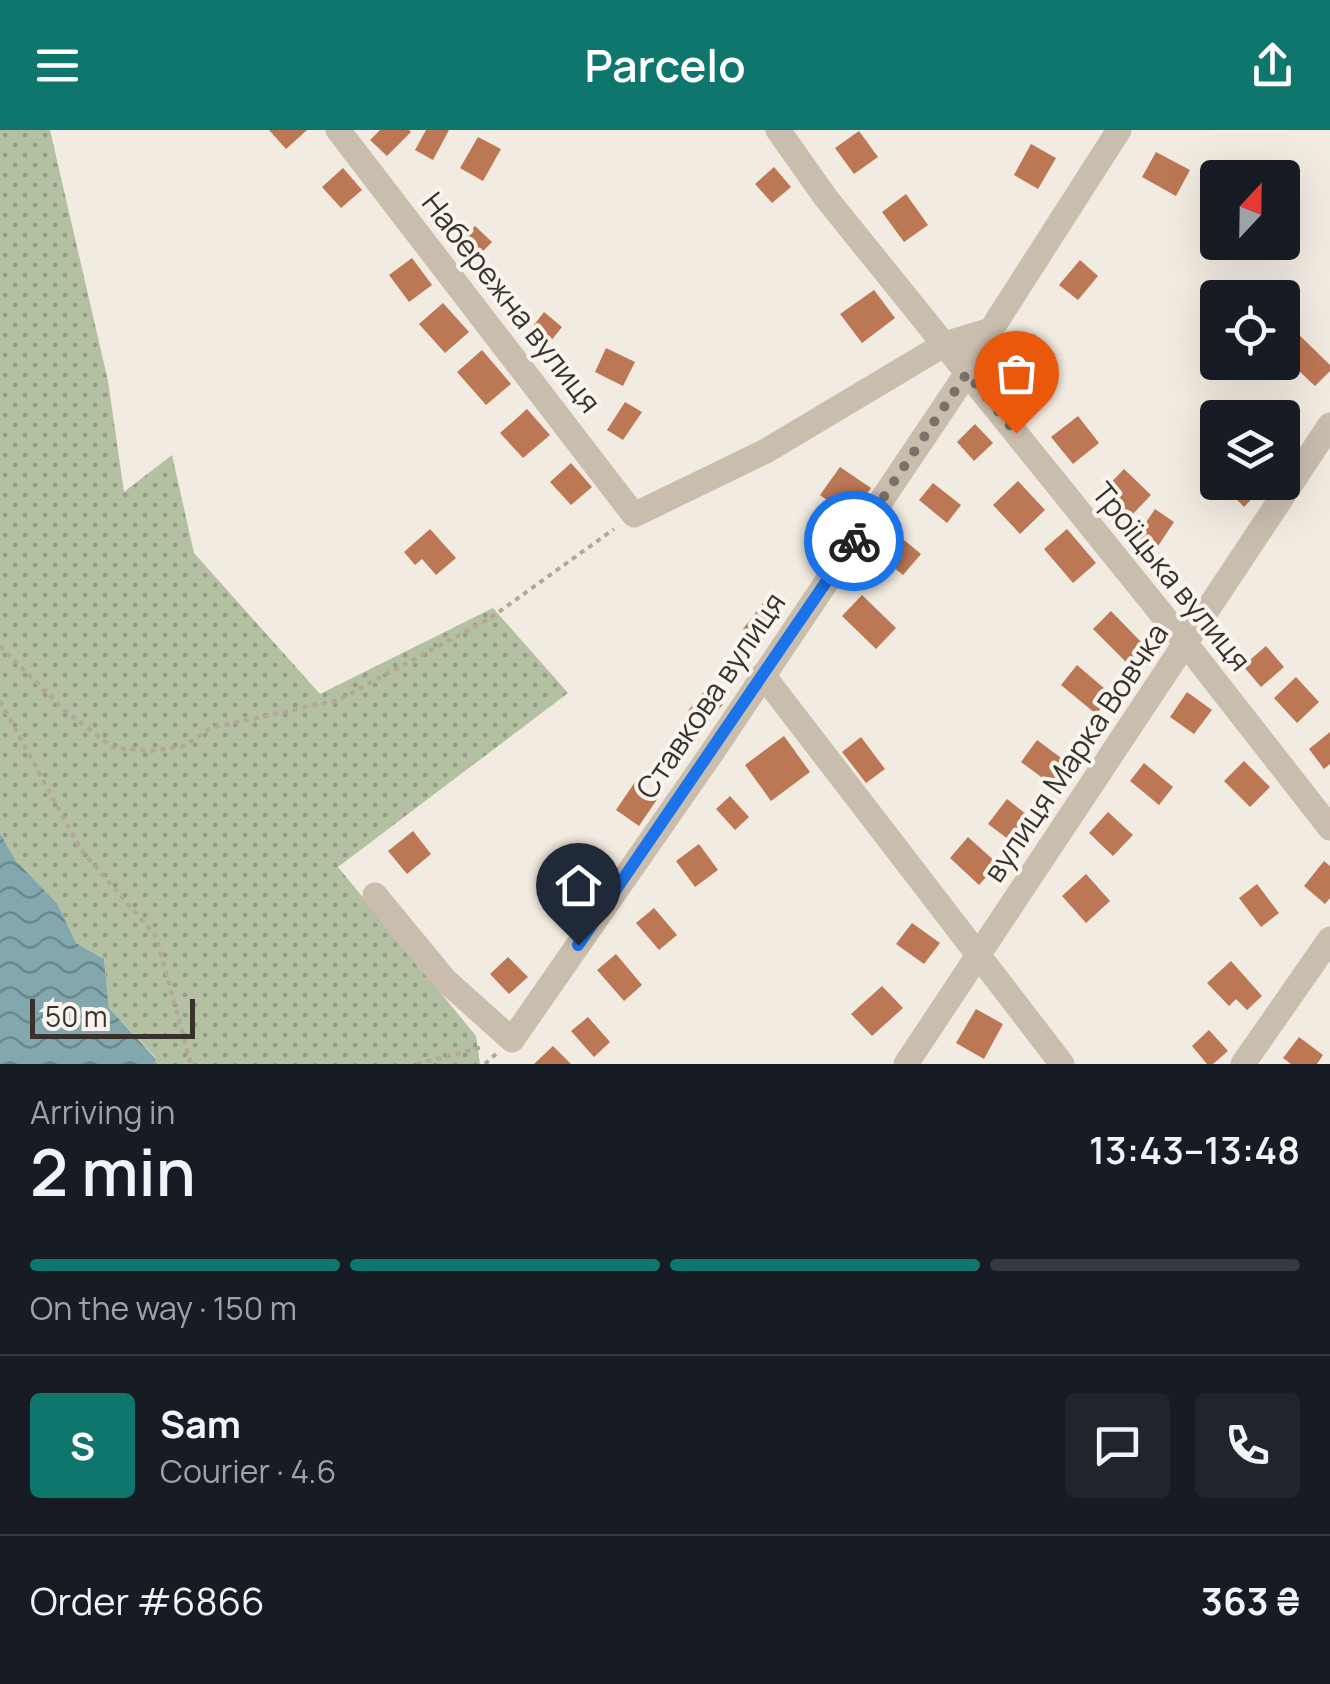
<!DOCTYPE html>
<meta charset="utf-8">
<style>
:root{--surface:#171b24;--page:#20242c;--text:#f1f3f6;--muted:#9ea1a6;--line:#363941;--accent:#0f766e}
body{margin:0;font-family:Manrope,sans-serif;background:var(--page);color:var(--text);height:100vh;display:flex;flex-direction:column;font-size:38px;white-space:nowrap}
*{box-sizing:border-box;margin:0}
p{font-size:32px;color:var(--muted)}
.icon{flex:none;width:55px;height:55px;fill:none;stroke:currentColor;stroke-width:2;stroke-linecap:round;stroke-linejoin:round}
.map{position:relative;height:934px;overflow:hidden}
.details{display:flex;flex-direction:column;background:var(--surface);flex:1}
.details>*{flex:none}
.needle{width:65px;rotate:22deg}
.tools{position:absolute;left:1200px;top:30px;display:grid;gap:20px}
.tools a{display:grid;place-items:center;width:100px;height:100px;border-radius:10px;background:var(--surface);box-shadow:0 10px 40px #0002;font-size:50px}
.scale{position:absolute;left:30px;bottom:25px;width:165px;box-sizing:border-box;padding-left:10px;border:5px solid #38312c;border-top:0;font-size:28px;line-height:35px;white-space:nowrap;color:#38312c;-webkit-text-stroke:8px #f9f5ee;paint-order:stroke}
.pin{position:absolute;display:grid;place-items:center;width:85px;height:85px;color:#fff;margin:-102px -42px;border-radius:50% 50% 50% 0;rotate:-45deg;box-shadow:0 0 10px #0007}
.pin .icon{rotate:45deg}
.courier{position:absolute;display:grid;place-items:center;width:100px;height:100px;margin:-50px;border:8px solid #1a73e8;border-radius:50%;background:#fff;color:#222;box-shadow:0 2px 12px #0007}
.headline em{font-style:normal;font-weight:600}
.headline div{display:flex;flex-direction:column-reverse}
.headline{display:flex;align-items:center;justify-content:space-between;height:170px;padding:0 30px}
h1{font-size:65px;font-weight:600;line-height:75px}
.bar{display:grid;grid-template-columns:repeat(4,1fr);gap:15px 10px;align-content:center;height:120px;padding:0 30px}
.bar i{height:12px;border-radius:8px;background:var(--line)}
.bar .current{background:var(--accent)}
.bar p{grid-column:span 4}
.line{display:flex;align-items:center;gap:25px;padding:0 30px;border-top:2px solid var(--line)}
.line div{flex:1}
.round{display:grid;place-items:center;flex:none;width:105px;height:105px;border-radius:10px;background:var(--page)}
header{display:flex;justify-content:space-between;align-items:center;height:130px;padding:0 30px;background:var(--accent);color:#fff;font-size:45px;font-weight:600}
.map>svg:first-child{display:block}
</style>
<header><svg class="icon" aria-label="menu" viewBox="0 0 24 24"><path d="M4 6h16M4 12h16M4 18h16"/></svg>Parcelo<svg class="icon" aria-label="share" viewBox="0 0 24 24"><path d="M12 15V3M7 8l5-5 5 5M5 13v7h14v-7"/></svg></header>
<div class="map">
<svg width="1330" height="934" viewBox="0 0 1330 934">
<defs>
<pattern id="grass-dots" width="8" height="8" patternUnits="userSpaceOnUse" patternTransform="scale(2.5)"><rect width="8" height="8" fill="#b3c0a2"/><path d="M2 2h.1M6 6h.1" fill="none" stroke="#939d84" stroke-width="1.8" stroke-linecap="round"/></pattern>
<pattern id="water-waves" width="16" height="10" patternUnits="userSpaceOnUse" patternTransform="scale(2.5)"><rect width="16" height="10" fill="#82a7ad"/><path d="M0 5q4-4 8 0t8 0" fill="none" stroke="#6b898d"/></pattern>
</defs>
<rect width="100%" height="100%" fill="#f2ebe1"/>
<path fill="url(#grass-dots)" d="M0,0H50L108,251L124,362L172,325L194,423L320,564L493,478L568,563L338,737L476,906L480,934H154L156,928L109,878L104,829L76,813L57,773L16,731L0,703Z"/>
<path fill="url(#water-waves)" d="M0,703L16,731L57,773L76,813L104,829L109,878L156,929L154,934H0Z"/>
<path fill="#bc7755" d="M269,0H307L286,19Z
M380,0H409L411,2L387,26L370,10Z
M426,0H449L433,30L415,20Z
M859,1L878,27L854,44L835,18Z
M478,7L501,19L483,51L460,38Z
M1031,14L1056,28L1038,59L1014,45Z
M1156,22L1190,40L1176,66L1142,47Z
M774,37L791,57L772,73L755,54Z
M343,38L362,60L341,78L322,57Z
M906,64L928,95L904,112L882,82Z
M475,96L492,112L472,132L455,116Z
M412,128L432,155L409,172L389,145Z
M1080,130L1098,146L1078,170L1059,155Z
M874,160L895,188L862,213L840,184Z
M443,173L469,202L445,223L419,194Z
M544,182L562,197L542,222L524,208Z
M1289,195L1330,235V241L1315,256L1282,225V201Z
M1034,204L1055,224L1033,248L1011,227Z
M606,218L635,232L623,256L595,242Z
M482,220L511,254L486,275L457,242Z
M625,272L642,282L623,310L607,300Z
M527,279L550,305L523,328L500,303Z
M1078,286L1099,313L1073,334L1051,307Z
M975,294L993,313L974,331L957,312Z
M571,333L592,357L571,375L550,352Z
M840,337L871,358L851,387L820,365Z
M1124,339L1151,365L1131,386L1104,360Z
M1018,351L1045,380L1020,404L993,375Z
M1220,352H1268L1244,377Z
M933,353L961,375L947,393L919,370Z
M1155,379L1174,392L1156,419L1137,406Z
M430,399L456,428L436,445L422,429L415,435L404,422Z
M1067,399L1096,433L1073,453L1044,419Z
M893,401L921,424L903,445L875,422Z
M862,465L896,498L876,519L842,486Z
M764,472L782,486L760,513L743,499Z
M1111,481L1145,516L1127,533L1093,499Z
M1266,516L1284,537L1261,557L1243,536Z
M1077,535L1112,565L1096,584L1061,555Z
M1296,547L1319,572L1297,593L1274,568Z
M705,560L723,574L706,595L688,581Z
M1187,562L1212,580L1194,604L1170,587Z
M1330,602V634L1324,639L1309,619Z
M784,606L810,642L771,671L745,635Z
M861,607L885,639L866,653L842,622Z
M1037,610L1068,633L1052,655L1021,632Z
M1244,631L1270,657L1250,677L1224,651Z
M1144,633L1173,657L1159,675L1130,651Z
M635,652L658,668L639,696L616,680Z
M730,666L749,687L735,700L716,679Z
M1007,669L1031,688L1012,712L988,694Z
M1108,682L1133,705L1113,726L1089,703Z
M413,701L431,724L407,744L388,721Z
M968,707L998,734L979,755L950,728Z
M699,714L718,740L695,757L676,731Z
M584,718L611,744L591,765L564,739Z
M1324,731L1330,736V768L1325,774L1304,756Z
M1086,744L1110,771L1086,793L1062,766Z
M553,751L579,781L563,795L537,765Z
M1257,754L1279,783L1261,797L1239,768Z
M654,778L677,805L659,820L636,793Z
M912,793L940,813L924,834L896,814Z
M616,824L642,855L624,871L597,840Z
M508,827L528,847L509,864L490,844Z
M1231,831L1262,866L1247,880L1236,869L1229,876L1207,853Z
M882,856L903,878L872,906L851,884Z
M976,879L1003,894L984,929L956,913Z
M588,887L610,912L594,927L571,901Z
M1209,900L1228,921L1213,934H1207L1192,916Z
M1299,907L1323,925L1317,934H1291L1283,928Z
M553,916L571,934H534Z"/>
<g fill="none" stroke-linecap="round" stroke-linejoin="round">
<path stroke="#b5a798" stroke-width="4" stroke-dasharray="5 5" stroke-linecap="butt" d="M0,516L64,580L114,618L151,621L184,616L211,598L338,570L489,489L614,399
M0,571L81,720L156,806L191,934
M417,934L483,917
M485,934L496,924"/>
<path stroke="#c9bdae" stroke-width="25" d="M338,0L634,385L766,321L945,214L991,200
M778,0L826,68L1186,514L1330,698
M763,545L1062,934
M375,765L445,850L512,910L711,624L967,243L991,200L1119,0
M906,934L1330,295
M1243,934L1330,809"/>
</g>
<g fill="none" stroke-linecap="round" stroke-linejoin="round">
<path stroke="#79726b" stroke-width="10" stroke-dasharray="0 18" d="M854,411L967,243L1016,303"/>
<path stroke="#1a73e8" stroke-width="12" d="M578,815L854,411"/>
</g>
<g text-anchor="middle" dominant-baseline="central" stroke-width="8" stroke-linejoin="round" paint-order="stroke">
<g font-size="30" fill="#38312c" stroke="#f9f5ee">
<text transform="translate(512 172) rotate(52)">Набережна вулиця</text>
<text transform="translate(1172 446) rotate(51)">Троїцька вулиця</text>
<text transform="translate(710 565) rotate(-56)">Ставкова вулиця</text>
<text transform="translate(1075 622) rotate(-56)">вулиця Марка Вовчка</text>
</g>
</g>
</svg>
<div class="tools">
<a><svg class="needle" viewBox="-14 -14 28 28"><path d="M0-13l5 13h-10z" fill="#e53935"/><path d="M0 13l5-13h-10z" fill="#9ea1a6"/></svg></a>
<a><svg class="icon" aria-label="locate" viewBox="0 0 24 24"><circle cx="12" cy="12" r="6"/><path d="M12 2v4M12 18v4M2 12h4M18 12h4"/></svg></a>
<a><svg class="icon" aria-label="layers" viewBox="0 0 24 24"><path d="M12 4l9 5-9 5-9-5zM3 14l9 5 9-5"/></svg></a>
</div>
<div class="scale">50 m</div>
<div class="pin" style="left:1016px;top:303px;background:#ea580c"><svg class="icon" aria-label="bag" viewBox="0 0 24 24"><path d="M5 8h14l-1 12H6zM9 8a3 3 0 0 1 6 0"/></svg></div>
<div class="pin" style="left:578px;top:815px;background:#1f2937"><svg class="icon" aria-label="home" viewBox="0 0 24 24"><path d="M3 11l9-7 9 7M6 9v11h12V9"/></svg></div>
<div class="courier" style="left:854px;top:411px"><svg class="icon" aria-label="bike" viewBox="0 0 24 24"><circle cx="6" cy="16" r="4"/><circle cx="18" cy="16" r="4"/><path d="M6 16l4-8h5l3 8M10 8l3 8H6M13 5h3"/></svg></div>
</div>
<section class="details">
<div class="headline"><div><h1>2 min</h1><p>Arriving in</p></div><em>13:43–13:48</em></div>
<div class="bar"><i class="current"></i><i class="current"></i><i class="current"></i><i></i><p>On the way · 150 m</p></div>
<div class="line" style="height:180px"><b class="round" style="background:var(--accent);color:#fff">S</b><div><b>Sam</b><p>Courier · 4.6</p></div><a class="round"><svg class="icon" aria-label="chat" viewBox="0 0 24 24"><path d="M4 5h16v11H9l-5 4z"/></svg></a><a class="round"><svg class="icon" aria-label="phone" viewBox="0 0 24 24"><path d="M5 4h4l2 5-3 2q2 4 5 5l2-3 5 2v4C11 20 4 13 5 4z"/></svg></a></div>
<div class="line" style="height:130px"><div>Order #6866</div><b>363 ₴</b></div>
</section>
